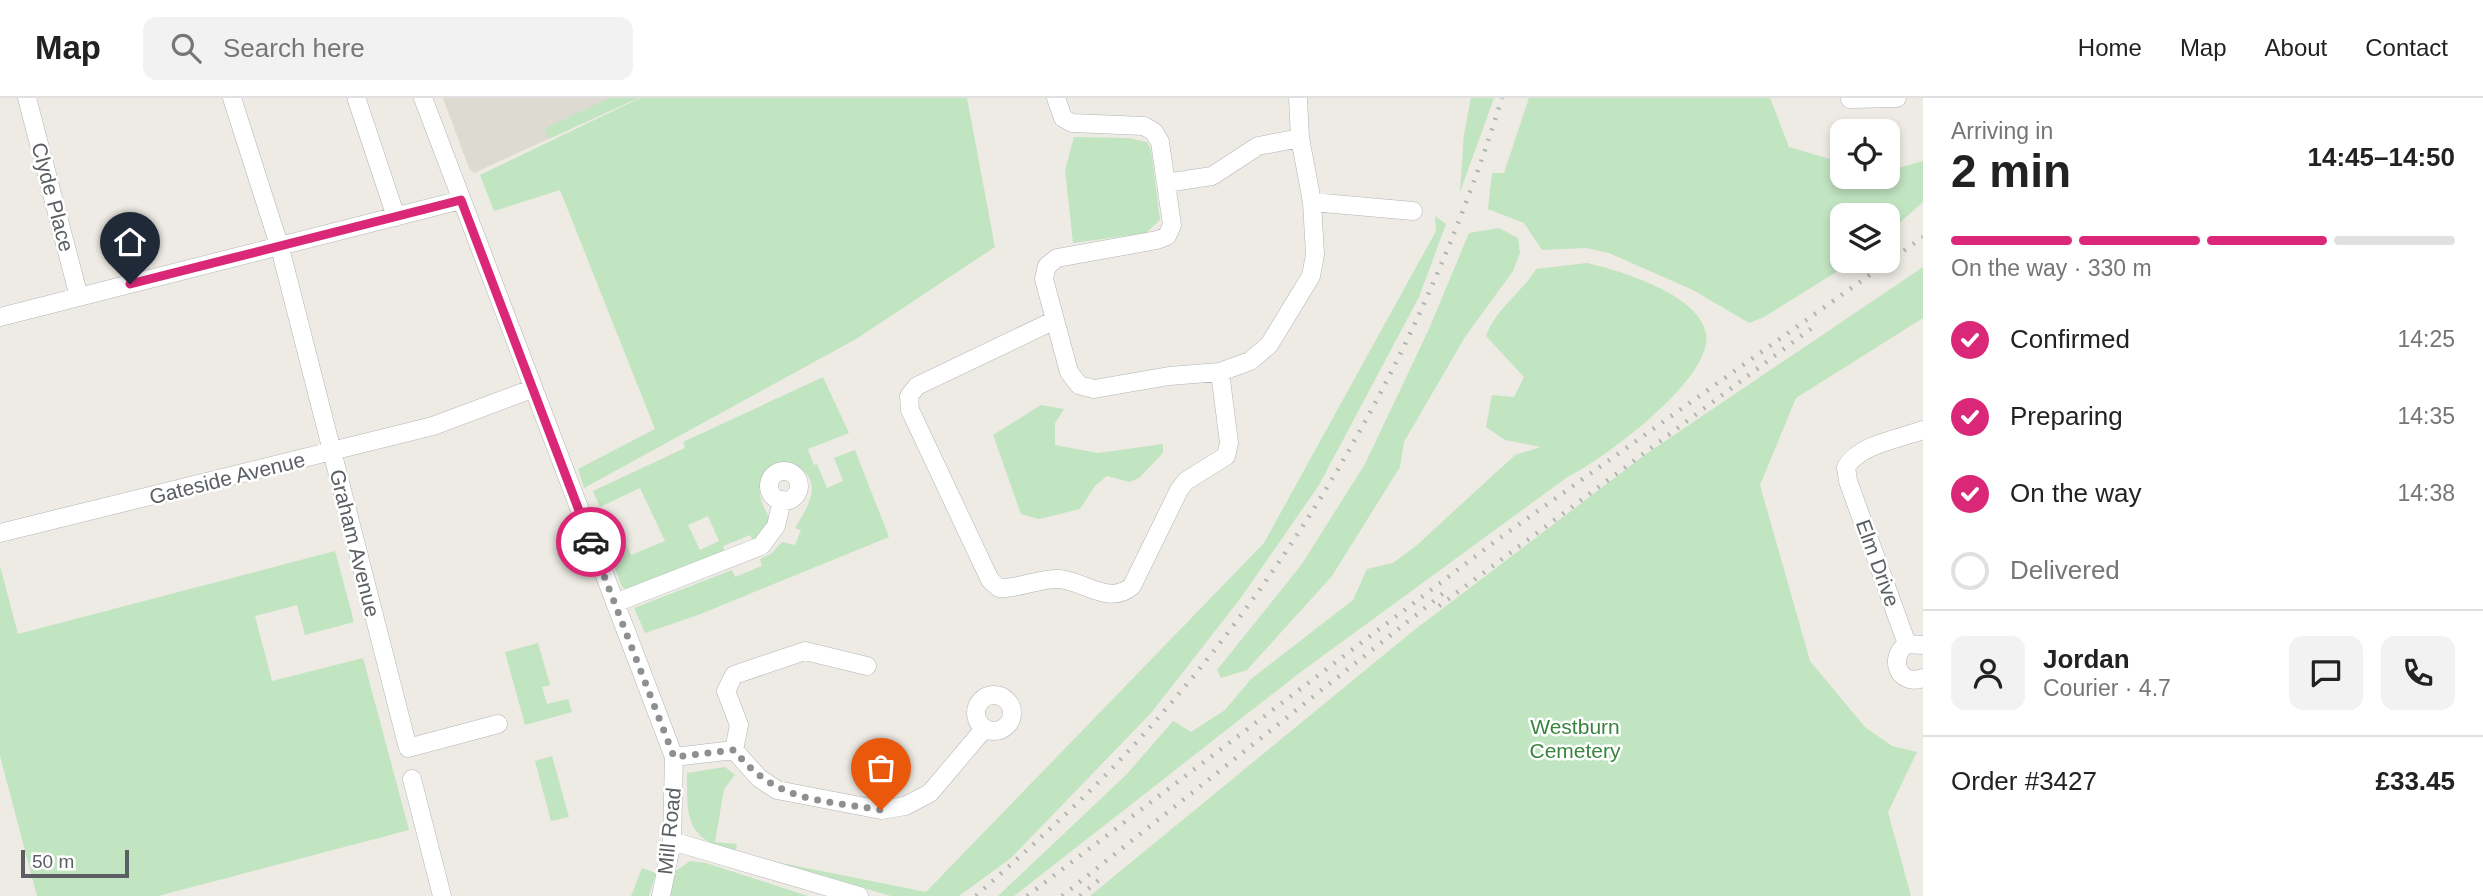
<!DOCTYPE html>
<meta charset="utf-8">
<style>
:root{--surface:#fff;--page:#f2f2f2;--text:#222;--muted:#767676;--line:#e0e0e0;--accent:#db2777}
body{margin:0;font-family:Arial,sans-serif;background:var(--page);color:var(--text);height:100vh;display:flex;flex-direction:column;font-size:26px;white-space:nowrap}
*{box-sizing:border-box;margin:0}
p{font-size:23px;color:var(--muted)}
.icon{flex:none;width:38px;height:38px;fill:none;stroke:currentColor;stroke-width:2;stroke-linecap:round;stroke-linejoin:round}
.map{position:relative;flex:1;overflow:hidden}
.details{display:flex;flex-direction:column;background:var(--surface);width:560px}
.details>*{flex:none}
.buttons{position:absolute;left:1830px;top:21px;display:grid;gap:14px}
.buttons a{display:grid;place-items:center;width:70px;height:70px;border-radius:14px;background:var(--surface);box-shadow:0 4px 10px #0003;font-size:35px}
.scale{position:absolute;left:21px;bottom:18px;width:108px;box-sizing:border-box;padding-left:7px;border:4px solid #5b5f63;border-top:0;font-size:19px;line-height:24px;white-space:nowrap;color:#5b5f63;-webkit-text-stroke:5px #fff;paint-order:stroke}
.pin{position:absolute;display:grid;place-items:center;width:60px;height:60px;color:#fff;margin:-72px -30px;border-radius:50% 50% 50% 0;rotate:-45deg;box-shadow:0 0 7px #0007}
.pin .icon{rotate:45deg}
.courier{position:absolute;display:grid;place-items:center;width:70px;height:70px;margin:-35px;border:5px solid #db2777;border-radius:50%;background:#fff;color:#222;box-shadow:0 2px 9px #0007}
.summary em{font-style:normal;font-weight:600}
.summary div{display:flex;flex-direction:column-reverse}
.summary{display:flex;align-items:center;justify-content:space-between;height:119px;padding:0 28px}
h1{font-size:46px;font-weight:600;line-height:52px}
.bar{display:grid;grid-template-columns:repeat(4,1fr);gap:10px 7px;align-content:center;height:84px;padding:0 28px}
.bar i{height:9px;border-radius:5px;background:var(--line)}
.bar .current{background:var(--accent)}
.bar p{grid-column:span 4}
.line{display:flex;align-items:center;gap:18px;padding:0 28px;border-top:2px solid var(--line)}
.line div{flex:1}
.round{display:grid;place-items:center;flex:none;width:74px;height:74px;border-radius:14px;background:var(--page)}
ol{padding:0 28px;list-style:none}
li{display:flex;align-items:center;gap:21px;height:77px}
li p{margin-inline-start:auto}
li .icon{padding:7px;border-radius:50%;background:var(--accent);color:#fff;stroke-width:4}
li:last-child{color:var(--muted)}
li i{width:38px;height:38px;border:4px solid var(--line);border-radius:50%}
header{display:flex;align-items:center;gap:42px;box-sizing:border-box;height:98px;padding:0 35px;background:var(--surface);border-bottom:2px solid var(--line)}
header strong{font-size:33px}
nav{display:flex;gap:38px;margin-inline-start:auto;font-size:24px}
.search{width:490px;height:63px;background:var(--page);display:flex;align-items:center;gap:18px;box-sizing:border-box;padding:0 24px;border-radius:14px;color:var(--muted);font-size:26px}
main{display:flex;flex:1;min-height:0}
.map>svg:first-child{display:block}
</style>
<header>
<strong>Map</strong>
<div class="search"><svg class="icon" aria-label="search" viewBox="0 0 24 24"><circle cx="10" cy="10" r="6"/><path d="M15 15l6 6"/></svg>Search here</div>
<nav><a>Home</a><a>Map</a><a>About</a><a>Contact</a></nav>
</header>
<main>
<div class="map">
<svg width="1923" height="798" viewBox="0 0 1923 798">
<rect width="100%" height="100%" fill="#edebe3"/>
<path fill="#dddad1" d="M443,0H638L474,75L469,70Z"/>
<path fill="#c1e4c1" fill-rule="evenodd" d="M609,0H638L549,41L544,31Z
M640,0H967L995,149L856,241L584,390L578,371L655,331L560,92L494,113L480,77Z
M1471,0H1494L1460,94L1464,36Z
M1529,0H1770L1789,49L1843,65V79H1888V73L1923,63V104L1888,135V117H1843V163H1854L1764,219L1749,225L1693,192L1609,155L1586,150L1542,152L1524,125L1488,111L1492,75H1504Z
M1074,39L1128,40L1147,44L1151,52L1160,122L1146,135L1073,145L1065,72Z
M1435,118L1446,126L1419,199L1319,387L1240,501L1151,615L1011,760L959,798H891L767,762L926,794L1264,445L1436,133Z
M1499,130L1518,140L1520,155L1513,173L1465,239L1404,344L1400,369L1332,478L1247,572L1221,580L1217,572L1302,466L1365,366L1429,231L1469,135Z
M1587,165C1621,173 1698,196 1706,235C1715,280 1601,363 1566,380L1298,576L1014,798H998L1127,676L1173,623L1191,634L1225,612L1251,581L1353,502L1367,471L1393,465L1417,447L1515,357L1541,349L1505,342L1486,329L1492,297L1514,299L1524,279L1486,238C1497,209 1520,197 1536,171Z
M1923,169V220L1796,300L1760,387L1810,563L1865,629L1892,648L1917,654L1888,714L1911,798H1090L1413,533L1646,356Z
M823,279L849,335L808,351L814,367L817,366L827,390L843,383L834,360L855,352L889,439L698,517L645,535L634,510L732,472L735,479L762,468L760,461L771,456L782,444L795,447L801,432L795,430C810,406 826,380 790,365L769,372C751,392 763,406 772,426L754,446L750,437L723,448L726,458L628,493L622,489L602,436L624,442L631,457L665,443L640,390L600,409L593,393L685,350L683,344ZM708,418L719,443L700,452L688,427Z
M1041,307L1064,311L1055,325V347L1098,355L1163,346V355L1139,380L1130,384L1107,378L1095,388L1080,411L1039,421L1021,416L993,337Z
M335,453L354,524L305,537L297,507L255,518L272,583L363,560L409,732L158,798H37L0,658V468L18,536Z
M538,545L550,587L542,589L547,606L568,601L572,614L525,627L505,554Z
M552,658L569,719L551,723L535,663Z
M725,669L735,677L724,691L715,744L737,746L735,756C686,738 687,724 687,675Z
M690,763L706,765L808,798H670L676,773Z
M642,770L656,775L649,798H631Z"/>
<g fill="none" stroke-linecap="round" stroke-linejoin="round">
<g stroke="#b1b4b8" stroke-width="19">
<path id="minor" d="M27,0L79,199
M232,0L280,150L408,650L498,626
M423,0L674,659L672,743L661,798
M1056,0L1063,20L1072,25L1144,28L1154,34L1160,44L1172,127L1167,138L1157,142L1057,160L1047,168L1044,181L1069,274L1079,287L1094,291L1169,278L1220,274L1250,263L1269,247L1311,178L1315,157L1312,104L1300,40L1298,0
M1850,1L1897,0
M357,2L396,119
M1166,85L1212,78L1258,48L1300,40
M1312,104L1413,113
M0,219L461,102
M1055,222L917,288L909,298L910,312L990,482L999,490C1019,491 1039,480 1059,481C1085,483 1109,508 1132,488L1179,392L1186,383L1226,358L1229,345L1220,274
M769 388a15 15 0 1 1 30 0a15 15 0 1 1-30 0Z
M0,435L433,328L532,291
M615,505L761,448L776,428L782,402
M1907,546L1848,383L1846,369C1860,346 1899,341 1923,332
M1923,547L1907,546C1887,560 1899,589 1923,580
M976 615a18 18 0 1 1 36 0a18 18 0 1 1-36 0Z
M734,652L739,627L726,593L734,577L805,553L867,568
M674,659L734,652L759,680L777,692L881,712L905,708L930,695L984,631
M412,681L442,798
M672,743L859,798"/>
</g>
<use href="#minor" stroke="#fff" stroke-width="18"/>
<path stroke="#b2b3b3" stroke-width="4.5" stroke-dasharray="2 9" stroke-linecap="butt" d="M1439,508L1812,230
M976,798C1029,750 1085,701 1133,648C1303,463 1428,239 1502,0
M1027,798L1497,442L1923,139
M1062,798L1445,494
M1080,798L1101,780"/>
</g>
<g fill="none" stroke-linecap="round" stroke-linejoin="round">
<path stroke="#8e9090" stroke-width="7" stroke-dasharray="0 12.6" d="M591,444L674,659L734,652C777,705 818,701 881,712"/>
<path stroke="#db2777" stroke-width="9" d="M130,186L461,102L591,444"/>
</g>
<g text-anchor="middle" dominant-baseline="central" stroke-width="5" stroke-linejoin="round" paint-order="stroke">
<g font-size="21" fill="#5b5f63" stroke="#fff">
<text transform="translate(53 99) rotate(75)">Clyde Place</text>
<text transform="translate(227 380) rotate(-14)">Gateside Avenue</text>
<text transform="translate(355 445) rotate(76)">Graham Avenue</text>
<text transform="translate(1878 465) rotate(70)">Elm Drive</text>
<text transform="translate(669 733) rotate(-84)">Mill Road</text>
</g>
<g font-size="21" fill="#39843e" stroke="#fff">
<text x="1575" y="628">Westburn<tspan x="1575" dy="24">Cemetery</tspan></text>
</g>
</g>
</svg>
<div class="buttons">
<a><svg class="icon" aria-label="locate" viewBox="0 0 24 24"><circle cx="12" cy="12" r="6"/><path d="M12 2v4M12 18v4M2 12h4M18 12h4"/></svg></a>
<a><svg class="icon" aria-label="layers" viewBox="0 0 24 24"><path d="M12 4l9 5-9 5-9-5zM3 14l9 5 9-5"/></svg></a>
</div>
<div class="scale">50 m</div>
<div class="pin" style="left:881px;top:712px;background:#ea580c"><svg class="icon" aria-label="bag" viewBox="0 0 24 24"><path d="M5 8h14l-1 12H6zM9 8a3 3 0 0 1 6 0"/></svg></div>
<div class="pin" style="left:130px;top:186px;background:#1f2937"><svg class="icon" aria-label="home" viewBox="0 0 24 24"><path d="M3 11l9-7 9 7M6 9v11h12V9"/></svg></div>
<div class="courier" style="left:591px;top:444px"><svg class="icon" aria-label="car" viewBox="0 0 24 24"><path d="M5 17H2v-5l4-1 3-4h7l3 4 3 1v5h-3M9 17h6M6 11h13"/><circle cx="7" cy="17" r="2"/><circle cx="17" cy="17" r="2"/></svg></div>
</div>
<section class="details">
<div class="summary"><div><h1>2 min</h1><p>Arriving in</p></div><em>14:45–14:50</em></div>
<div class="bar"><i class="current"></i><i class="current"></i><i class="current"></i><i></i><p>On the way · 330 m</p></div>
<ol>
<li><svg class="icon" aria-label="check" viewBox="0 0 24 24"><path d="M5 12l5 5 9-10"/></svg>Confirmed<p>14:25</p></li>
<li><svg class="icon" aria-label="check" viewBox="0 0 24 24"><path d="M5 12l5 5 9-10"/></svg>Preparing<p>14:35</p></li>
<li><svg class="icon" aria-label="check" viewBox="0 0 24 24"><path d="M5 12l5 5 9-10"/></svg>On the way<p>14:38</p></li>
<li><i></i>Delivered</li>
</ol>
<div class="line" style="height:126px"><a class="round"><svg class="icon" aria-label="person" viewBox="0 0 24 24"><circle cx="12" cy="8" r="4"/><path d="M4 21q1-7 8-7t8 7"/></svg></a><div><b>Jordan</b><p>Courier · 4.7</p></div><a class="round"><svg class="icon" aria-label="chat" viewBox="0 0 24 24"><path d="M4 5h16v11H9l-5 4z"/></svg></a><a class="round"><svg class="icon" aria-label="phone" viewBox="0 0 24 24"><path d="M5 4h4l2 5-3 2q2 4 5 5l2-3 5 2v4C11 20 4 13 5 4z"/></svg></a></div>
<div class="line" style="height:91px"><div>Order #3427</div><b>£33.45</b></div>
</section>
</main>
